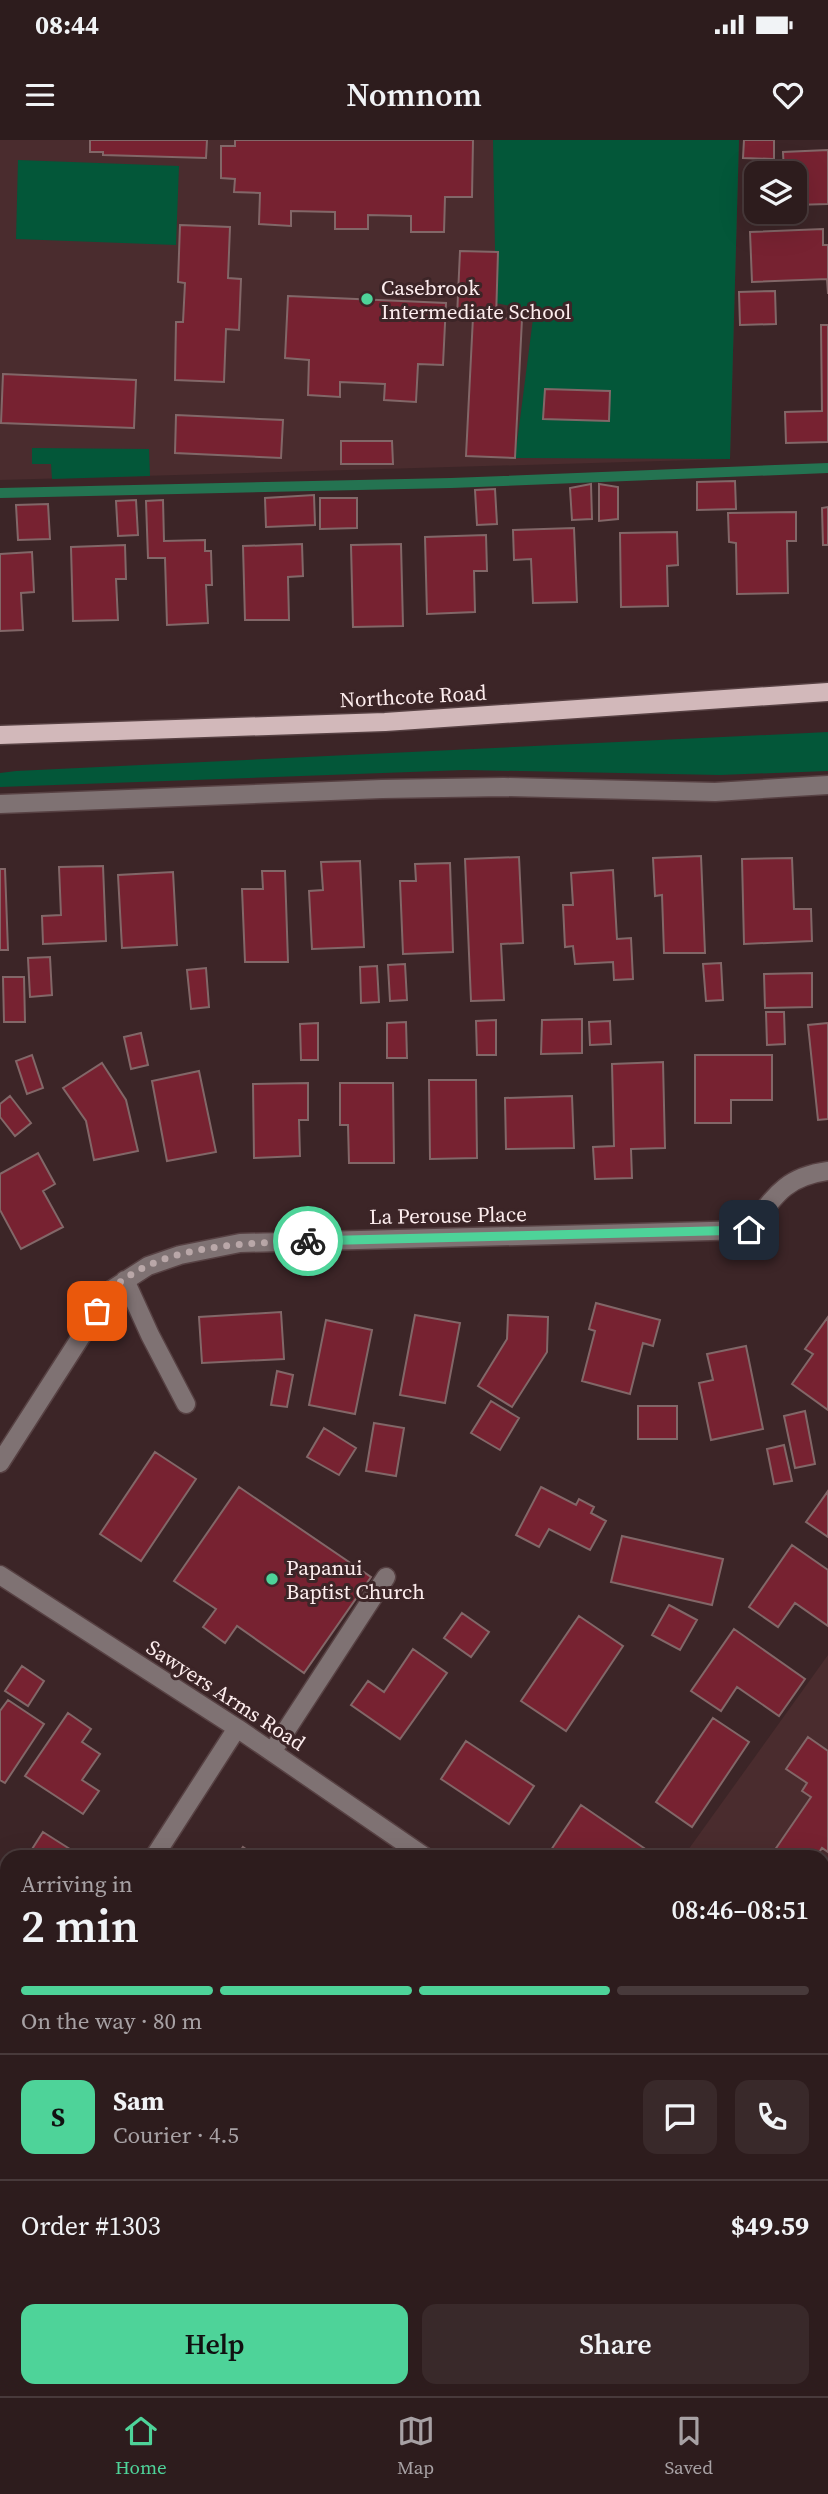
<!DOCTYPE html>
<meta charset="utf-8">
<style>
:root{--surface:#2d1c1d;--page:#39292a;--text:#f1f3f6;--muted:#a7a1a4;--line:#483a3b;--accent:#4ed399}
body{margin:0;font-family:"Source Serif 4",serif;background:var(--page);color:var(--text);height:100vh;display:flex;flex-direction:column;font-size:26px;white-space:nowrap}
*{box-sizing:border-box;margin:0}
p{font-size:23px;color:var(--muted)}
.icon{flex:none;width:38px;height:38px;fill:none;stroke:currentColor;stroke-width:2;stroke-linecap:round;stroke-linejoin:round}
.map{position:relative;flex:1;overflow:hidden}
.details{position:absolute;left:0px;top:1710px;width:830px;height:548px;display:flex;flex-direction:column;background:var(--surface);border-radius:21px 21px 0 0;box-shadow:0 7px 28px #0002,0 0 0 2px var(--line)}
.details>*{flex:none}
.buttons{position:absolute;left:744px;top:21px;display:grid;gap:14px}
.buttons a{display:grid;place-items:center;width:63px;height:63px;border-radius:14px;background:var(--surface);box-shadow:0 7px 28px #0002,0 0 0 2px var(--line);font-size:35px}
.pin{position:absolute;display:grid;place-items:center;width:60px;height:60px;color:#fff;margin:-30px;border-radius:14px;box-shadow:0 4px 10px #0006}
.courier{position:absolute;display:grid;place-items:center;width:70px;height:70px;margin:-35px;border:5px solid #4ed399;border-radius:50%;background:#fff;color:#222;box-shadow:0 2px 9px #0007}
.head em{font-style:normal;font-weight:600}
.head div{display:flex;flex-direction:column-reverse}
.head{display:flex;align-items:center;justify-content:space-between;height:119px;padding:0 21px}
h1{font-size:46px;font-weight:600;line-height:52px}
.bar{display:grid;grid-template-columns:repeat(4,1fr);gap:10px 7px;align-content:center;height:84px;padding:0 21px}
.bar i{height:9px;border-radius:5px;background:var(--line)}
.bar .on{background:var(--accent)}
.bar p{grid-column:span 4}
.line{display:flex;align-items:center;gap:18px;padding:0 21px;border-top:2px solid var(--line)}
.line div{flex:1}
.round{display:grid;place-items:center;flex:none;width:74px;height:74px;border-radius:14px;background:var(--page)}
.action{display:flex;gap:14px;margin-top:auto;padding:14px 21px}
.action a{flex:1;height:80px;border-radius:14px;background:var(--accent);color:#111;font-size:28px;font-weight:600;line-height:80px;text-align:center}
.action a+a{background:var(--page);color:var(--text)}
.status{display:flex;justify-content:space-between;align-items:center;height:49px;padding:0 35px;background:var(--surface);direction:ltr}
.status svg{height:19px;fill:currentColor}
header{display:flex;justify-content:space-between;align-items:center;height:91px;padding:0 21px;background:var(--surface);font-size:32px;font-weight:600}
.tab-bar{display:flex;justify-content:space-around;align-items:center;height:98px;border-top:2px solid var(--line);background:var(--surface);font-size:19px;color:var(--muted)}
.tab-bar a{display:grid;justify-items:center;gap:4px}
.tab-bar .on{color:var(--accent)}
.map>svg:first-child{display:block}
</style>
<div class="status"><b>08:44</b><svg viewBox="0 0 49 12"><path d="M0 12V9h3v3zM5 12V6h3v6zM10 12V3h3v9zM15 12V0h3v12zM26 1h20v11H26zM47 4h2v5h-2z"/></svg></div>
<header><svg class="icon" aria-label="menu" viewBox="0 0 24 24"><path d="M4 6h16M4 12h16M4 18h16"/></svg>Nomnom<svg class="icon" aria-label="heart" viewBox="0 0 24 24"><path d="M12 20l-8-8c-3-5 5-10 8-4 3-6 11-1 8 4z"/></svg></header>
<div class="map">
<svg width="828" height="2256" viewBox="0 0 828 2256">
<rect width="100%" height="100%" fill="#3c2527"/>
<path fill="#4a2c2e" d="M0,0H739L730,319L0,340Z
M828,1515V1987L822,1976V1717H683Z"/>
<path fill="#035739" d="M493,0H739L730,319L515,318L534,171H511L510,166L496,163Z
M18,20L179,26L176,105L16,99Z
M32,308L149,309L150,336L52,339L51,324H32Z
M828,592V631L720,635L465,630L0,647V633L16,631Z"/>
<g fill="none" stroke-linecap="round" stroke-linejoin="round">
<path stroke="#247351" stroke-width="10" d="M0,353L451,343L828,328"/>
</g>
<path fill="#772231" stroke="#826768" stroke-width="2" d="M90,0H207L206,18L103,15V12H90Z
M235,0H473L472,57H445L444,92H411V76L368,75V89H335V72L291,71V86L259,84L260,53L234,52L235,39L221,38V6H235Z
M744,0H774V19L743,18Z
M828,10V64L794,65V33H784L783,12Z
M180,85L230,87L228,138L241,139L239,190L226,189L224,242L175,240L176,182H183L185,143L178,142Z
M823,89V105H828V154L827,139L752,142L750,92Z
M460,111L498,112L496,179L457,177Z
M775,151L776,184L740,185L739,152Z
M288,156L446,163L443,225L418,224L416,262L384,260L385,244L340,242V257L308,255L309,220L285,218Z
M473,177L522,179L515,318L466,316Z
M821,185H828V302L786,303L785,272L822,271Z
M3,234L136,240L134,288L1,283Z
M545,249L610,251L609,281L543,279Z
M176,275L283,280L281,318L175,313Z
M341,301H392L393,324H341Z
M735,341L736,369L697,370V342Z
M591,344L592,379L572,380L570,348Z
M599,344L618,347V379L599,381Z
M495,349L497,384L477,385L475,350Z
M314,355L315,385L266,387L265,358Z
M320,358H357V388L320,389Z
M136,360L138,395L118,396L116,361Z
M163,360L164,401L205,400V411H211L212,445H206L208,483L167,485L165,418H148L146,361Z
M48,364L50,399L18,400L16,365Z
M828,367V405H823L822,368Z
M796,372V401H787L788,453L737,454L736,403L729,402L728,373Z
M574,388L577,462L533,463L531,419L514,420L513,390Z
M677,392L678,425L667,426L668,466L621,467L620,393Z
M486,395L487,431H474L475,472L427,474L425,397Z
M302,404L303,436L288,437L289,480H245L243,406Z
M401,404L403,486L353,487L351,405Z
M125,405L126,439H116L118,480L73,481L71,407Z
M32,412L34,452L21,453L23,490L0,491V414Z
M701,716L705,813H664L662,755L655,756L653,718Z
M519,717L523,803L501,804L504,860L471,861L465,719Z
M792,718L794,769H811L812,801L744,804L742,719Z
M360,721L364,807L312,809L309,751L323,750L321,722Z
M450,723L453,812L403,814L400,741H416L415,724Z
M103,726L106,801L43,804L42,776L61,775L59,727Z
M0,729H5L8,810H0Z
M613,730L617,799L631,798L633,839L614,840L613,822L575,824L573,806L565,807L563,765H573L571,733Z
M262,731H285L288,822H245L242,749H263Z
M173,732L177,805L122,808L118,735Z
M50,817L52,855L30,857L28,818Z
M721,823L723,860L706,861L703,824Z
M405,824L407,860L390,861L388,825Z
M377,826L379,862L361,863L360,827Z
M206,828L209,867L191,869L187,830Z
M812,833V867L765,868L764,834Z
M3,837H24L25,882H4Z
M766,872H784L785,904L767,905Z
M582,879V913L541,914L542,880Z
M496,880V915H477L476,881Z
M610,881L611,904L590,905L589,882Z
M406,882L407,918H387V883Z
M318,883V920H301L300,884Z
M828,883V979L818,980L808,885Z
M141,893L148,925L131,929L124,897Z
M32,915L43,948L27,954L16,921Z
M695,915H772V960H731V983H695Z
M663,922L665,1008L631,1009L632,1038L595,1039L593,1007L614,1006L612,924Z
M102,923L126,960L138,1011L94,1020L86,981L63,948Z
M199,931L216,1012L167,1021L152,941Z
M429,940H476L477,1018L430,1019Z
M308,943V980H299L300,1016L254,1018L253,944Z
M340,943H393L394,1023H349L348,985H340Z
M10,956L31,983L15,996L0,977V964Z
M572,956L574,1008L506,1009L505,958Z
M38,1013L55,1044L43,1051L63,1087L21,1109L0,1070V1034Z
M596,1163L660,1180L653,1206L643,1203L630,1254L582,1241L595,1191L589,1189Z
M281,1172L284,1219L202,1223L199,1177Z
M415,1175L460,1183L445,1263L400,1255Z
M508,1175L548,1177L547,1212L512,1267L478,1246L507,1199Z
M828,1177V1270L792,1244L813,1214L805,1209Z
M326,1180L372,1190L355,1274L309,1265Z
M746,1206L763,1289L711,1300L699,1243L713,1240L707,1214Z
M277,1231L293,1235L287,1267L271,1265Z
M491,1261L519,1278L500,1310L471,1293Z
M638,1266H677V1299H638Z
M805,1271L815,1324L795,1328L784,1276Z
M374,1283L404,1288L396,1336L366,1331Z
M324,1288L356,1308L339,1335L307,1317Z
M784,1305L792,1341L774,1344L767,1309Z
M155,1312L196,1339L141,1421L100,1394Z
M239,1347L371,1437L304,1533L237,1486L225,1503L203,1487L216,1469L174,1441Z
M541,1347L576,1365L579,1359L594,1367L591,1373L606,1381L590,1410L549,1389L539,1407L516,1395Z
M828,1351V1397L806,1382Z
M622,1396L723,1419L712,1465L611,1442Z
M792,1405L828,1430V1486L795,1463L778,1487L749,1467Z
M669,1465L697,1480L680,1510L652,1495Z
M462,1473L489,1492L471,1517L444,1498Z
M579,1476L623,1506L566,1591L521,1561Z
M734,1489L805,1539L779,1576L737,1547L721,1571L691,1551Z
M413,1509L447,1533L400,1599L351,1565L368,1541L384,1552Z
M22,1526L44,1541L28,1566L5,1551Z
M8,1560L44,1584L5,1643L0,1640V1571Z
M68,1573L91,1589L82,1602L100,1614L82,1640L99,1651L83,1674L25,1636Z
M713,1578L749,1602L692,1687L656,1662Z
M808,1597L828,1611V1712L822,1708L816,1717H770L811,1657L802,1651L807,1643L786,1629Z
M466,1601L534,1646L509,1684L441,1639Z
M581,1665L657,1717L547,1716Z
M43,1692L73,1711L69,1717H27Z
M243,1707L257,1717H236Z
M0,1726L7,1731V1771L0,1782Z
M828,1751V1840L822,1848V1758Z
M0,2217L7,2222V2243L0,2253Z
M313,2250H361L369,2256H309Z
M634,2250H679L675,2256H642Z
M774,2250H800L803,2252L804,2250H822L828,2256H770Z"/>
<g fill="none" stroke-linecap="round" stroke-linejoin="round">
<g stroke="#574143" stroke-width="21">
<path id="minor" d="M0,664L382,649L504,647L715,652L828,645
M125,1140L150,1195L186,1264
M0,1323L111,1150L148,1126L180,1115L240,1103L749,1090C774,1057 784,1037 828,1031
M0,1435L237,1588L425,1717
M272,1612L386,1437
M154,1717L237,1588
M0,1951L7,1940
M822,2118L828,2126
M0,2156L7,2161
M137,2250L145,2256"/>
</g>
<g stroke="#574143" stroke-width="21">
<path id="major" d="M0,595L385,582L828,552"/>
</g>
<use href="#minor" stroke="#7f7273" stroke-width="18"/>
<use href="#major" stroke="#d2b8ba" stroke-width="18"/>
</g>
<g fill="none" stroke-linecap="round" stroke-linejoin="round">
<path stroke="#b9a7a8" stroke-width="7" stroke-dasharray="0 12.6" d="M97,1171C102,1164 106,1155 112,1149C160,1104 247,1103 308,1101"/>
<path stroke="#4ed399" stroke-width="9" d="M308,1101L749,1090"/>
</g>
<g fill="#4ed399" stroke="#3c2527" stroke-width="2.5">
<circle cx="367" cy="159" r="7"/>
<circle cx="272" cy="1439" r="7"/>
</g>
<g text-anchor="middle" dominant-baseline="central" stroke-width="6" stroke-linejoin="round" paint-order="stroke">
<g font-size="21" fill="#fdedee" stroke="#3c2527" text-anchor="start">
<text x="381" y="147">Casebrook<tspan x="381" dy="24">Intermediate School</tspan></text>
<text x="286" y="1427">Papanui<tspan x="286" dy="24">Baptist Church</tspan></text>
</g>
<g font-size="21" fill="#fdedee" stroke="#3c2527">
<text transform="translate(413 556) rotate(-3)">Northcote Road</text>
<text transform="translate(448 1075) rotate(-1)">La Perouse Place</text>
<text transform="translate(226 1555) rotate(33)">Sawyers Arms Road</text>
</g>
</g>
</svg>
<div class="buttons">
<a><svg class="icon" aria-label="layers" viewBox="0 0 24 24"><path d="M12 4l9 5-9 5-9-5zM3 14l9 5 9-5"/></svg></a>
</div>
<div class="pin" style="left:97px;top:1171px;background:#ea580c"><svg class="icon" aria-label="bag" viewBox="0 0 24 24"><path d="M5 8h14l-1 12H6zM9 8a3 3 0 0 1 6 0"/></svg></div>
<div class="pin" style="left:749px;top:1090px;background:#1f2937"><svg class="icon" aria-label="home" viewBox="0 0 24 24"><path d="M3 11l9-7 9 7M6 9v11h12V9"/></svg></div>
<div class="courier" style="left:308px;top:1101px"><svg class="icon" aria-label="bike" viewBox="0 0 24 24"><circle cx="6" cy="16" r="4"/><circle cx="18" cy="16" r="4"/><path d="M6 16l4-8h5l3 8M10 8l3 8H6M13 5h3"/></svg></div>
<section class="details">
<div class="head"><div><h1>2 min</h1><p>Arriving in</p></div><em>08:46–08:51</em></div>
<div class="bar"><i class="on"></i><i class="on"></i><i class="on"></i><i></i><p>On the way · 80 m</p></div>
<div class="line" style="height:126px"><b class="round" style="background:var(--accent);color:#111">S</b><div><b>Sam</b><p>Courier · 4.5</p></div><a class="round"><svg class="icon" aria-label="chat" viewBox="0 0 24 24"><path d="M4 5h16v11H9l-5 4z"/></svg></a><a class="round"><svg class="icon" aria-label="phone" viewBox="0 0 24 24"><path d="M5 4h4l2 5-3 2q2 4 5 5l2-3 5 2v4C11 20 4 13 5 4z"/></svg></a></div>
<div class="line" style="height:91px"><div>Order #1303</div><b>$49.59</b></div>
<div class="action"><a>Help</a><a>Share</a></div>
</section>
</div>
<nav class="tab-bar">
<a class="on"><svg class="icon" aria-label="home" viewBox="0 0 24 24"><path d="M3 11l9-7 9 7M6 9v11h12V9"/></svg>Home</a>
<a><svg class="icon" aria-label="map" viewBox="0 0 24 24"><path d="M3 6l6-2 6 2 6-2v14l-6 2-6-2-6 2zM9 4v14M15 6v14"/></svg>Map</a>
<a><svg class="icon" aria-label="saved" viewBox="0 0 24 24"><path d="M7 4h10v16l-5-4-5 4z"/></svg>Saved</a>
</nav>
